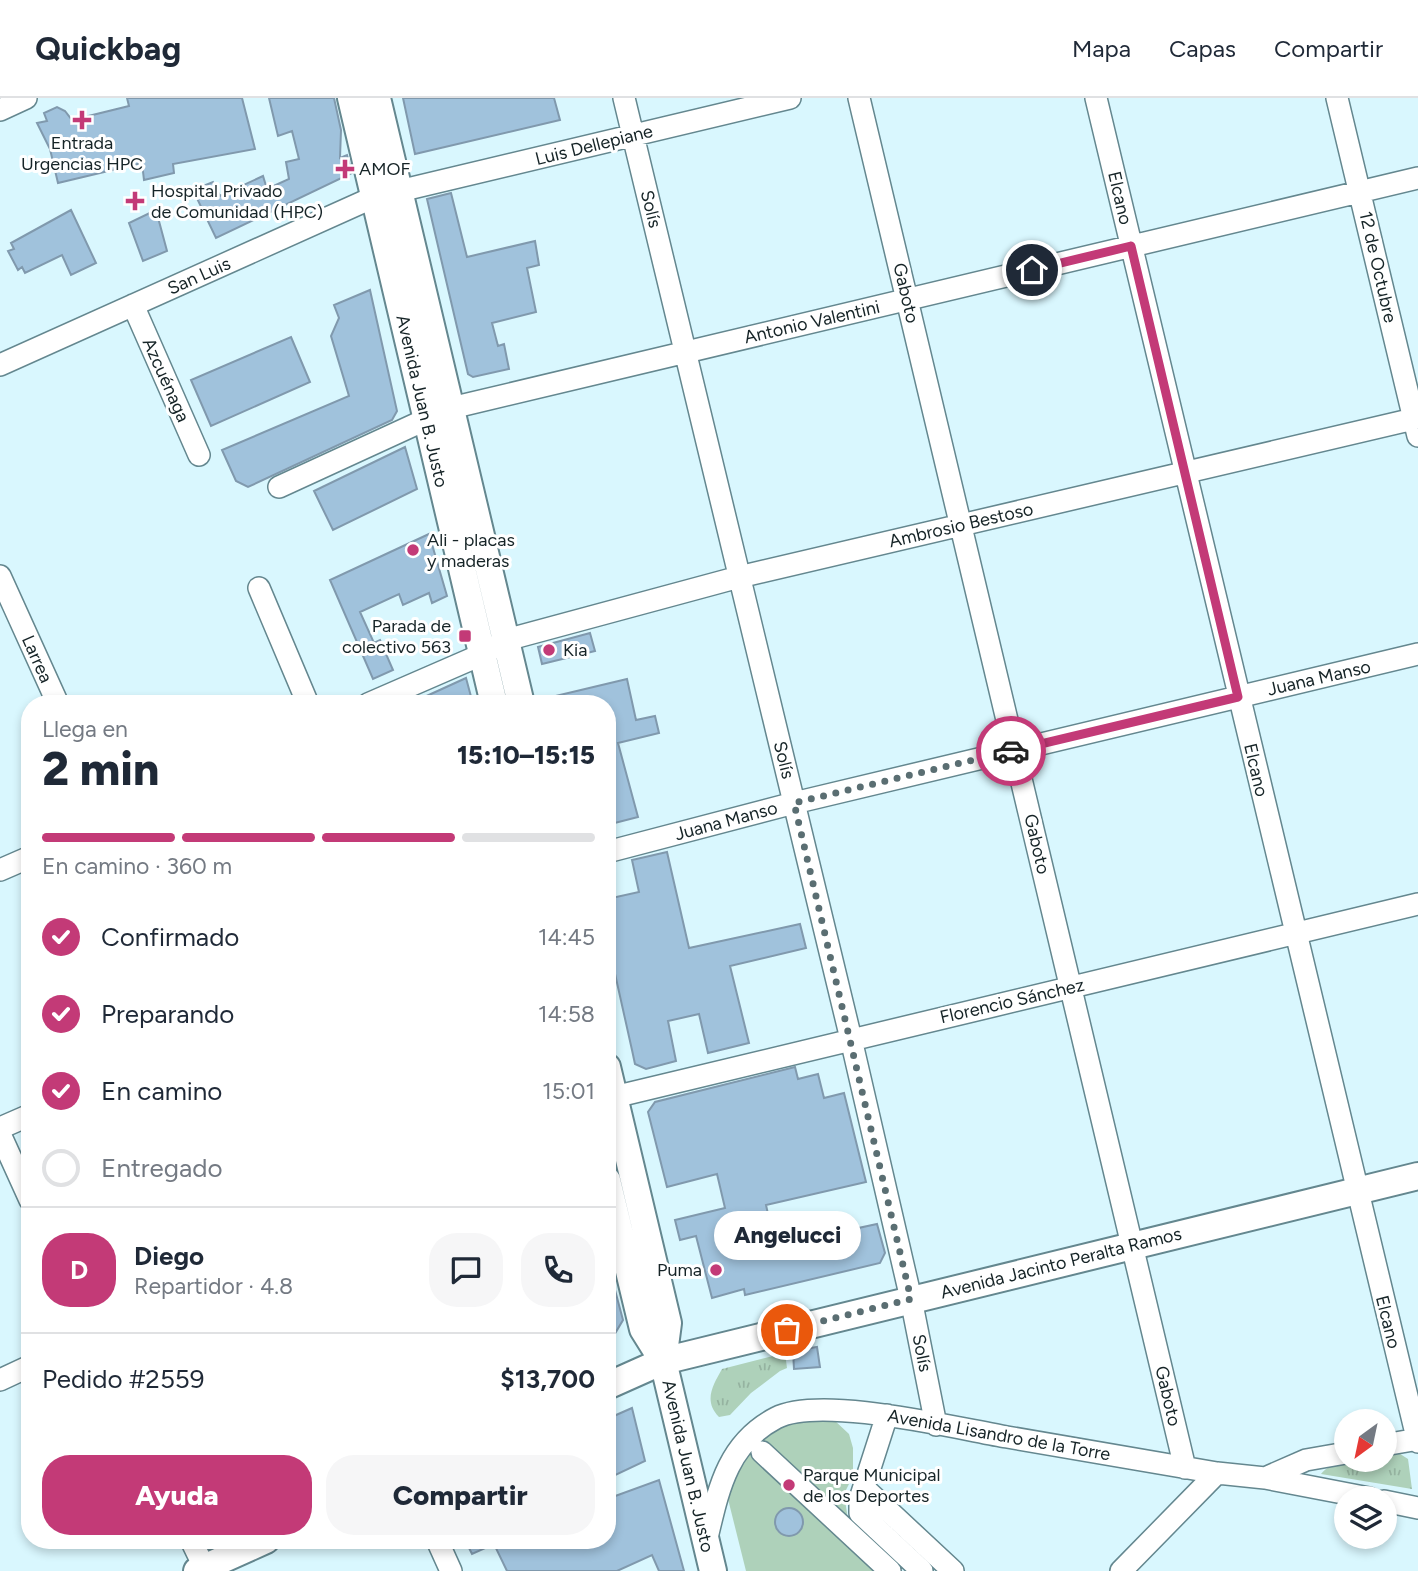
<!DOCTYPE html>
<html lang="es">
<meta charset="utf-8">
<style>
:root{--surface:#fff;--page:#f6f6f7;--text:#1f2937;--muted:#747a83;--line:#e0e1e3;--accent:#c33a77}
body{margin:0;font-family:Figtree,sans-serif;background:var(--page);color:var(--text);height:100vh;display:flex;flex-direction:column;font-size:26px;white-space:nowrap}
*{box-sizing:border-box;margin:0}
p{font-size:23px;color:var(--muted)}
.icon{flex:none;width:38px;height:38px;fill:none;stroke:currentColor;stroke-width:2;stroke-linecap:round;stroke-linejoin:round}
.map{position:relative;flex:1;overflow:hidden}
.details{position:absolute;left:21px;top:597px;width:595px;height:854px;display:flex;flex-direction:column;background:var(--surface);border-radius:28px;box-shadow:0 4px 10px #0003}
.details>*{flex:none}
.needle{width:46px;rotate:213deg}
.buttons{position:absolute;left:1334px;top:1311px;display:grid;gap:14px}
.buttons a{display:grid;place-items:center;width:63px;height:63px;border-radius:50%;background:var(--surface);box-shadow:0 4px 10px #0003;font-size:35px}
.pin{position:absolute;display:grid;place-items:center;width:60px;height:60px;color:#fff;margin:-30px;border:4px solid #fff;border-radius:50%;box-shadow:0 2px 7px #0007}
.courier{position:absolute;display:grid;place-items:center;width:70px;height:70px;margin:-35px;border:5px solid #c33a77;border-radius:50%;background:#fff;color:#222;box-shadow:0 2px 9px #0007}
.bubble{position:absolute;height:49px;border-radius:24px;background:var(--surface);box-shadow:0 4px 10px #0003;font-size:23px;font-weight:800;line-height:49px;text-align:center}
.headline em{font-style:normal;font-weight:800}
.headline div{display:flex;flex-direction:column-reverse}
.headline{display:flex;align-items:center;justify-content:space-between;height:119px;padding:0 21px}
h1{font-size:46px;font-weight:800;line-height:52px}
.bar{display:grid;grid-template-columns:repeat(4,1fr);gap:10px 7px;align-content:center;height:84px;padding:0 21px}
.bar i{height:9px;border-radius:5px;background:var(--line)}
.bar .on{background:var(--accent)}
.bar p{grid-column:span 4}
.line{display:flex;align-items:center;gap:18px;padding:0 21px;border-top:2px solid var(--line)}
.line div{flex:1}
.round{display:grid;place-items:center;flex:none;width:74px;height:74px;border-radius:28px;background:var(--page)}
ol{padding:0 21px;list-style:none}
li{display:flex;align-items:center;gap:21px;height:77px}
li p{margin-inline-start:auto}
li .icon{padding:7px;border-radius:50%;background:var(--accent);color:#fff;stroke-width:4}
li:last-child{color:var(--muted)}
li i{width:38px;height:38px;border:4px solid var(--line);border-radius:50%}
.button{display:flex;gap:14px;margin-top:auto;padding:14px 21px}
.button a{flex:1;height:80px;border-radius:28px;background:var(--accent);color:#fff;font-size:28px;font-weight:800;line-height:80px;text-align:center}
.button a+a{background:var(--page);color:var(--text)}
header{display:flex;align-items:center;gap:42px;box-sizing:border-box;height:98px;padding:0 35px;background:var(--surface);border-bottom:2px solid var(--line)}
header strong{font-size:33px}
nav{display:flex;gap:38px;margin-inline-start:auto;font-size:24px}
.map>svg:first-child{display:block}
</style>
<header>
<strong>Quickbag</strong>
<nav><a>Mapa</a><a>Capas</a><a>Compartir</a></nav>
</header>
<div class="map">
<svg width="1418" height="1473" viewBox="0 0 1418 1473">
<defs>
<pattern id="park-tufts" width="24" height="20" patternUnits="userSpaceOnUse" patternTransform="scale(1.75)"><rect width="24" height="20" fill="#aed1ba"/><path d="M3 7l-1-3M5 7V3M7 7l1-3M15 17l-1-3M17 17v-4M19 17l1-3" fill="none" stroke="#95b3a0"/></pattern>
</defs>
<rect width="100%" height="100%" fill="#d9f7fe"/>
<path fill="url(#park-tufts)" d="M785,1255L787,1270L780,1273L751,1295L730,1317L719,1319C703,1303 713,1287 722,1271Z
M1394,1352L1408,1361L1412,1391L1321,1376C1332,1361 1367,1362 1384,1362V1354Z"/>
<path fill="#aed1ba" d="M833,1321L849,1336L853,1350V1378L844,1396L850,1434L890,1473H746L727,1397L736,1364L786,1322Z"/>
<path fill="#a0c2dc" stroke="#8099ad" stroke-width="2" d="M127,0H242L255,51L173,66L174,75L144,82L142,65L58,85L50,51L37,25L47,23L44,15L57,9L65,13L72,22L129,8Z
M269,0H334L341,32L340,60L347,57L352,75L216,140L193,92L213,84L220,98L263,78L267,91L289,81L286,64L299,61L292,33L278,38Z
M403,0H554L560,22L415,56Z
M451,95L467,159L535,143L539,167L527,170L536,214L492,225L498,248L504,246L509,271L473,279L468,276L427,101Z
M71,112L96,165L71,177L62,157L25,175L22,169L18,172L8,153L14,151L11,145Z
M156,112L167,153L143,163L129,125Z
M370,192L397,313L392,322L248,389L236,383L222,352L349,298L331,238L339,220L334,207Z
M291,239L310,284L211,328L191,282Z
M405,349L417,391L333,432L314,393Z
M429,436L447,498L432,505L429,495L403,507L399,496L360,514L374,545L380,542L393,572L373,581L330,482Z
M590,535L595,553L542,566L538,549Z
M466,580L473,606H409Z
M627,581L636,622L655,618L659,635L618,645L638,719L607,727V606H544L543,601Z
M667,754L689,850L800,826L806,850L730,868L749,945L708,955L699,916L668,923L676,963L646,971L635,966L632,952L607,840V801L639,794L632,762Z
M795,969L798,981L818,976L824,1000L844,995L866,1084L766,1107L775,1148L877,1126L885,1155L880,1165L745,1197L744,1191L712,1200L696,1138L680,1142L675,1122L725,1110L717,1076L667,1089L648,1014L655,1004Z
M611,1177L623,1222L607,1249V1178Z
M817,1249L820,1269L794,1271L793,1253Z
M632,1310L645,1363L607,1381V1321Z
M659,1382L684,1473H659L652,1457L617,1473H507L494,1446L472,1456L465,1442H607V1401Z
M775 1424a14 14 0 1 1 28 0a14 14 0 1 1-28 0Z"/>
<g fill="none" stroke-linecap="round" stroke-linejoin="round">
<g stroke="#64878f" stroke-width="24">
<path id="minor" d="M624,0L851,941L911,1201L936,1327
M859,0L1185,1370
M1096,0L1418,1344
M1337,0L1418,338
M0,12L26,0
M133,207L199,357
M0,267L374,99L790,0
M279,389L451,310L1418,80
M0,478L58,606
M259,490L308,606
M368,606L483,556L506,542L739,479L1418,320
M607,754L794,705L1418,556
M0,772L30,759
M607,1003L614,999L1418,806
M0,1030L30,1017
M0,1036L30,1102
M0,1282L30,1268
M887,1317L860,1401V1415L922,1473
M1384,1347L1418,1341
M762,1354L890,1473
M1265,1380L1306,1362L1346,1355
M864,1390L953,1473
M1384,1403L1418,1410
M191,1442L206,1473
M437,1442L451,1473
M706,1444C718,1394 726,1346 776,1320C820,1297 955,1330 1007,1339C1077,1351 1147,1363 1217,1375L1265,1380L1369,1400
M1121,1473L1217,1375"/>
</g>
<g stroke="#64878f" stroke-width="30">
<path id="major" d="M351,0L494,606
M377,0L521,606
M607,969L668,1225L663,1263
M607,1082L643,1231L663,1263L713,1473
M607,1288L663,1263L1418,1078
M197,1473L266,1442"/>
</g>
<use href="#minor" stroke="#fff" stroke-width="21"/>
<use href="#major" stroke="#fff" stroke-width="26"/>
</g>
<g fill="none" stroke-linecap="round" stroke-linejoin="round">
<path stroke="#5a6e72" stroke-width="7" stroke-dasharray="0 12.6" d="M787,1232L911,1201L794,705L1011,653"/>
<path stroke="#c33a77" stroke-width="9" d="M1011,653L1238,599L1131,148L1032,172"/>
</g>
<g fill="#c33a77" stroke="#fff" stroke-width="2.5">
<path d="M78.5 11.5h7v7h7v7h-7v7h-7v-7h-7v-7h7z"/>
<path d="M341.5 60.5h7v7h7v7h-7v7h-7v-7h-7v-7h7z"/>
<path d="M131.5 92.5h7v7h7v7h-7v7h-7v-7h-7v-7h7z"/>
<circle cx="413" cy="452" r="7"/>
<rect x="458" y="531" width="14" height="14" rx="3.5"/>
<circle cx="549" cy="552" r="7"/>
<circle cx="716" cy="1172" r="7"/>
<circle cx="789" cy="1387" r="7"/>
</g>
<g text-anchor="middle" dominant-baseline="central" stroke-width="6" stroke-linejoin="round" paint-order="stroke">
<g font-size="18" fill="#162427" stroke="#fff" text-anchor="start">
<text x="82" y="45" text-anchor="middle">Entrada<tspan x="82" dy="21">Urgencias HPC</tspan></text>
<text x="359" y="71">AMOF</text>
<text x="151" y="93">Hospital Privado<tspan x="151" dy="21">de Comunidad (HPC)</tspan></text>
<text x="427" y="442">Ali - placas<tspan x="427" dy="21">y maderas</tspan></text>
<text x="451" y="528" text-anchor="end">Parada de<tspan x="451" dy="21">colectivo 563</tspan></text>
<text x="563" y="552">Kia</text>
<text x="702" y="1172" text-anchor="end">Puma</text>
<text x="803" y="1377">Parque Municipal<tspan x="803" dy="21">de los Deportes</tspan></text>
</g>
<g font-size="18" fill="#162427" stroke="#fff">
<text transform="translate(594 47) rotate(-14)">Luis Dellepiane</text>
<text transform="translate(1120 100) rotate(77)">Elcano</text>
<text transform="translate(651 111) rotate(76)">Solís</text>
<text transform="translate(1378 169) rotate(77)">12 de Octubre</text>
<text transform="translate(199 178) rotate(-24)">San Luis</text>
<text transform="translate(906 195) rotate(77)">Gaboto</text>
<text transform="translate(812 224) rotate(-13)">Antonio Valentini</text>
<text transform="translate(166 282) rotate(66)">Azcuénaga</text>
<text transform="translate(422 303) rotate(77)">Avenida Juan B. Justo</text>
<text transform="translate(961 427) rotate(-13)">Ambrosio Bestoso</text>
<text transform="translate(37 561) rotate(66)">Larrea</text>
<text transform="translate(1319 580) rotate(-13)">Juana Manso</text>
<text transform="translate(784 662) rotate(76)">Solís</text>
<text transform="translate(1256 672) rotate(77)">Elcano</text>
<text transform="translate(726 723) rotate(-15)">Juana Manso</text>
<text transform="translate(1037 746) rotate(77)">Gaboto</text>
<text transform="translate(1012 903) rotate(-13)">Florencio Sánchez</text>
<text transform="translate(1061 1165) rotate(-14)">Avenida Jacinto Peralta Ramos</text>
<text transform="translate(1388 1224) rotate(76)">Elcano</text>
<text transform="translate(922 1255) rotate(79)">Solís</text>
<text transform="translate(1168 1298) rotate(77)">Gaboto</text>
<text transform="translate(999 1337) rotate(10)">Avenida Lisandro de la Torre</text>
<text transform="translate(688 1368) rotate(77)">Avenida Juan B. Justo</text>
</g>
</g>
</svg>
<div class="buttons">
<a><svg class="needle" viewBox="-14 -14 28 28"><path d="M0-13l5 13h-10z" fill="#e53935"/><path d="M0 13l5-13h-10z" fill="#747a83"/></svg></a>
<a><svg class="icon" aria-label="layers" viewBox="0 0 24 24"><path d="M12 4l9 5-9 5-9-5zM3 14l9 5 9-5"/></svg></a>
</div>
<div class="pin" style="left:787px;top:1232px;background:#ea580c"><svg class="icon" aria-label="bag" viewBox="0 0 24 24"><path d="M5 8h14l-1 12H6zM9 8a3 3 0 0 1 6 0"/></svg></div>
<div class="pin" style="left:1032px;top:172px;background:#1f2937"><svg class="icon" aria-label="home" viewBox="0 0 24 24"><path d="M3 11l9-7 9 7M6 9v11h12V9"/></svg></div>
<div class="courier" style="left:1011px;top:653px"><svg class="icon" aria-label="car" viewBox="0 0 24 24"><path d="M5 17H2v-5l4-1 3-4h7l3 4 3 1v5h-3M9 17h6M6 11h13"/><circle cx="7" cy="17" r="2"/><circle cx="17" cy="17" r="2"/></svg></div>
<div class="bubble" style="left:714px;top:1113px;width:147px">Angelucci</div>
<section class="details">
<div class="headline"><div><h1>2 min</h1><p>Llega en</p></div><em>15:10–15:15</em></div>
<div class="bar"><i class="on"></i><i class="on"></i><i class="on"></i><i></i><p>En camino · 360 m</p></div>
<ol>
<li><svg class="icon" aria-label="check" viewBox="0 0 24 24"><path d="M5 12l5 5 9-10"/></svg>Confirmado<p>14:45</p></li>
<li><svg class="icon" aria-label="check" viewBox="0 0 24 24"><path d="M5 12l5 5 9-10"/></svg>Preparando<p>14:58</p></li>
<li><svg class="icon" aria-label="check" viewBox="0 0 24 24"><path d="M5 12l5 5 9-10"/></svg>En camino<p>15:01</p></li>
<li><i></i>Entregado</li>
</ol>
<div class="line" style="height:126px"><b class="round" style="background:var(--accent);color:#fff">D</b><div><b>Diego</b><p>Repartidor · 4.8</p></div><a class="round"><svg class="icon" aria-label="chat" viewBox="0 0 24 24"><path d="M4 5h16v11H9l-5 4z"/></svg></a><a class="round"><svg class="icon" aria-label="phone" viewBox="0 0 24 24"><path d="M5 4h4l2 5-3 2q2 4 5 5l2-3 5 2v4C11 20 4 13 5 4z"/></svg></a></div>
<div class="line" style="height:91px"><div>Pedido #2559</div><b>$13,700</b></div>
<div class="button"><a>Ayuda</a><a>Compartir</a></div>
</section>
</div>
